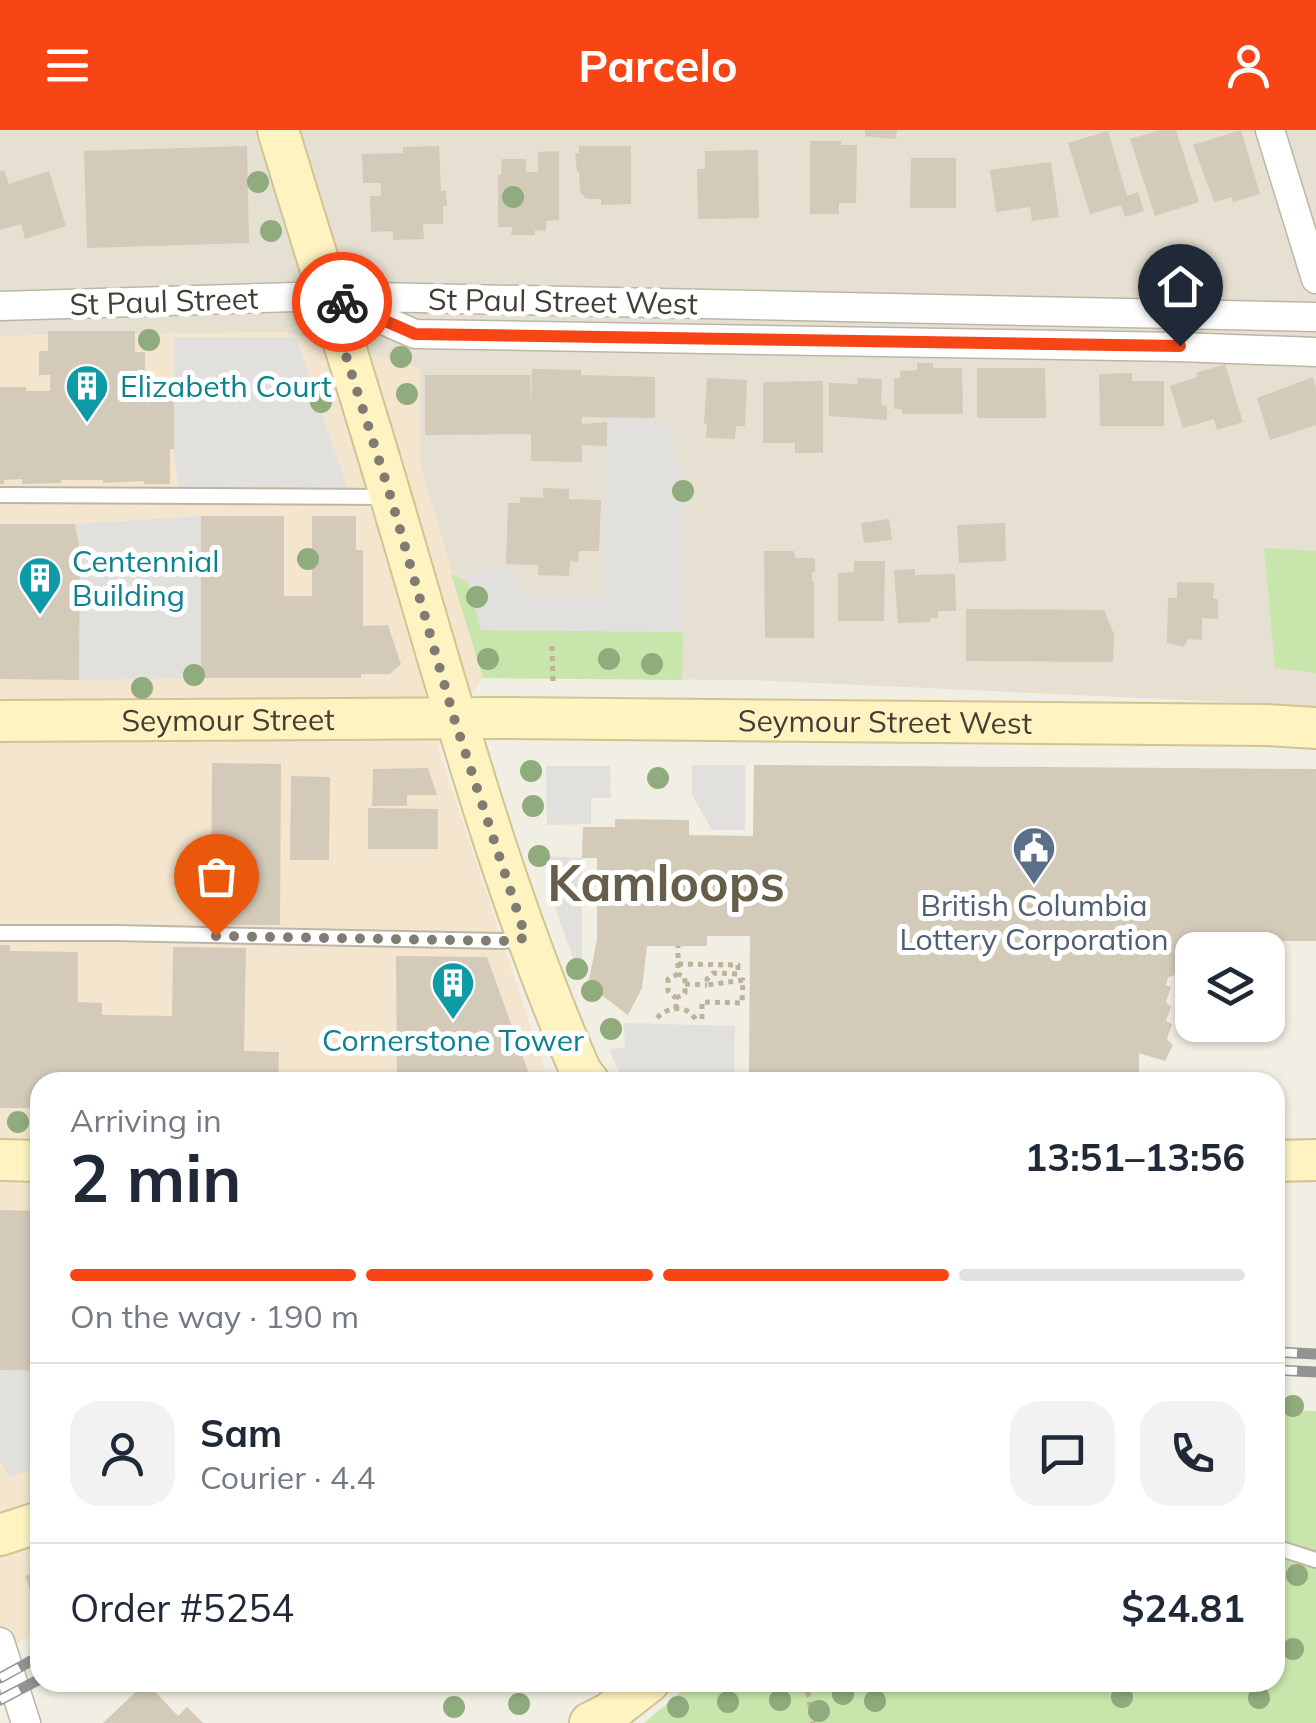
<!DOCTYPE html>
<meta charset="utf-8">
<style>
:root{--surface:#fff;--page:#f2f2f3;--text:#1f2937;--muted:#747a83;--line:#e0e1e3;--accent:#f74515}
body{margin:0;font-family:Mulish,sans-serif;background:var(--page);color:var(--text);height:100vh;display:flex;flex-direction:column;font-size:38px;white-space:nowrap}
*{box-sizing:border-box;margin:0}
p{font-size:32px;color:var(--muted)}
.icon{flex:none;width:55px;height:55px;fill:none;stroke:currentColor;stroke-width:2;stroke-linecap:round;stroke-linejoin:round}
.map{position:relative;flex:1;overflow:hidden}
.panel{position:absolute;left:30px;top:942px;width:1255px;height:620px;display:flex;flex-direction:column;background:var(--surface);border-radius:30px;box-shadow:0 2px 8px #0004}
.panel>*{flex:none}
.buttons{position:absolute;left:1175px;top:802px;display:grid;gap:20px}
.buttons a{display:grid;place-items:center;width:110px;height:110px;border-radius:20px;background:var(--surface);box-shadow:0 2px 8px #0004;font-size:50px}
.pin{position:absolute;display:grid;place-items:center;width:85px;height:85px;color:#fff;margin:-102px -42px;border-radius:50% 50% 50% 0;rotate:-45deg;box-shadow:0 0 10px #0007}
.pin .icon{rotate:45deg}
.courier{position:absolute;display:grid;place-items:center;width:100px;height:100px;margin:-50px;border:8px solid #f74515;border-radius:50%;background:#fff;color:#222;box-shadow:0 2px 12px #0007}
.overview em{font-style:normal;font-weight:700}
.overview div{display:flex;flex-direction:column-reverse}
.overview{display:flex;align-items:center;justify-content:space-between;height:170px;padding:0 40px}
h1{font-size:65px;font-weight:700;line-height:75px}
.bar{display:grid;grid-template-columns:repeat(4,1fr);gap:15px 10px;align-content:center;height:120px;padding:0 40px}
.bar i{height:12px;border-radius:8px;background:var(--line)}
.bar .on{background:var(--accent)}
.bar p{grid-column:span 4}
.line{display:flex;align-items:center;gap:25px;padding:0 40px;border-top:2px solid var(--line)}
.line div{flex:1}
.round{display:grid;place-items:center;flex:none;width:105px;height:105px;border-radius:30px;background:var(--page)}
header{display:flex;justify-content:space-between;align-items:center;height:130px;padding:0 40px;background:var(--accent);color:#fff;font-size:45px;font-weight:700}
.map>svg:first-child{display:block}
</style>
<header><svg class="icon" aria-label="menu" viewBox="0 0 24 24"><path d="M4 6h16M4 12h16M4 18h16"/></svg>Parcelo<svg class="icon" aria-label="person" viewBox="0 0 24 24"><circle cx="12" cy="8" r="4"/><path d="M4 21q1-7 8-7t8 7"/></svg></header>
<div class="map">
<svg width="1316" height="1593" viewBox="0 0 1316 1593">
<rect width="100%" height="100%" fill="#f1eee3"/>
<path fill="#e5e0d1" d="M0,0H1316V576L751,550L483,548L420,334V238L284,202L0,206Z"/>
<path fill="#f4e6ce" d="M284,202L420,238V334L483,548L454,588L438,617L549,952H40V1501L0,1522V206Z"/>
<path fill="#c8e6ac" d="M1264,418L1316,421V543L1275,538Z
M451,444L468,452L481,500L683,502L682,550L483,548Z
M1275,1280L1316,1281V1593H644L690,1554L697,1553L1275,1552Z"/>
<path fill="#e2e0dc" d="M174,207H296L351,368L179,367L174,319Z
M607,287L655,288L670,292L675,328L684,343L683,502L481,500L466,445L506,434L526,465L603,466Z
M201,386V548L79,550L80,422L75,394Z
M692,635H745V700H712L692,665Z
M546,636H610L611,668H591V694L547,695Z
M548,726L582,728V829L581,834L576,837L548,757Z
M624,893L735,896L734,952H623L609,919L625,917Z
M0,1241H40V1337L8,1347L0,1329Z"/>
<path fill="#d3cab9" d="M865,0H897L896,9L865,6Z
M1160,0H1176L1199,72L1155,86L1130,9Z
M1241,0L1260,64L1233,72L1232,67L1214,72L1193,15Z
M1108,1L1127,66L1138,62L1144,81L1125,87L1121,75L1090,84L1068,13Z
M810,11H841V15H857L856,73H839V84H810Z
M247,16L249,113L87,118L84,21Z
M439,16L441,61H446L447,76H443V94H423L424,109L393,110V101L371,102L370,66H381V53H363L362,24L403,23V17Z
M579,16H631V74L601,75V69H586L580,62L579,42H577L575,23H579Z
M758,20L759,88L698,89L697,39H705V21Z
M559,21V90L546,91V101L535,100V105H511L512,97H498V45H501L502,29H526V42H538V22Z
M911,28H956V78H910Z
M1051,32L1059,87L1032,91L1030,77L996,82L990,40Z
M4,40L9,54L49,41L66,96L25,109L21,94L0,100V42Z
M48,201H135V222H145V245L132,246L133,269L174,266V319H170V354H144V351L103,353V350H61V353L22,354V349L4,350V354H0V257H26V261H50V245H39V221H48Z
M917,233H933V238H962L963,284H902V279H894V248H900V241L917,240Z
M1225,234L1243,292L1217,300L1214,289L1183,298L1170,256L1197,247L1196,243Z
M977,238H1045L1046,288H977Z
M532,239L581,240V245L655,247V288L582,287V294L607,292V316L582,315V332L531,331V304L425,305V245H530L531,276Z
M1132,243V251H1164V296H1100L1099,244Z
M1313,247L1316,258V295L1270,310L1257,268Z
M707,248L747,250L745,296H736L735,309L706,308L707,294H704Z
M858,248L882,249L881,275L887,276V290L829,286V253L857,254Z
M823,251V323H795V313H763V252Z
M543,358L569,359V369L601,370L599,421H579L578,432L570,431L569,446L538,445V435L506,434L508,373H520V367L543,368Z
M201,386H284V466H312V386H356V420H363V496L388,495L401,534L390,544H361V548H201Z
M889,389L892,410L864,413L861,393Z
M1005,393L1006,431L959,433L957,395Z
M0,394H75L80,422L79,550L0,549Z
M764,421H794L795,428H815V442H812V452H814V508H765Z
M854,431H885L884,491H838V443L854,442Z
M915,439V445L955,444L956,481H938V488H930V492L898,493L894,440Z
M1177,452L1214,453L1213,469H1218V489L1202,488V510L1188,509L1184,517L1167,513L1168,468H1177Z
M966,479L1104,480L1114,504L1113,532L966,531Z
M212,633L281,634L280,795H211Z
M754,635L1316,639V811H1250L1245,820H1192V840L1168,847L1166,855L1171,857L1166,872L1171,877L1166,891L1172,894L1167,909L1173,915L1165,931L1139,923V952H749L750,806H707V816H647L642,858L628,885L588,855L597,809V728H582L583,697H615V689L689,690V705L753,706Z
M428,638L437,665H407V676H372L373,639Z
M291,646L330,647L329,730H290Z
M368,678L438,679V719H368Z
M0,815H10V821L78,822V872L102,873V885L172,886L173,817L246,818L244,921L279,922L278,952H40V978H0Z
M396,826L487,827L532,952H397Z
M0,1080L40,1081V1241L0,1240Z
M40,1441V1470L35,1472L25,1446Z
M146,1552L178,1586L187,1577L203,1593H103Z
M287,1552H308L297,1563Z
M955,1552H978V1553L958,1560Z"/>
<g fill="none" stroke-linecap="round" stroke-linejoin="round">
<g stroke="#bdb6a6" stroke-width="18">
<path id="lane" d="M0,365L389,367
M0,803H113L503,811L525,808
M1275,1417L1316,1430"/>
</g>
<g stroke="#bdb6a6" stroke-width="31">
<path id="street" d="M1270,0L1316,149
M342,172L415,204L1179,217L1316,222
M0,176L327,166L1316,187
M0,1512L26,1593"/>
</g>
<g stroke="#d1c493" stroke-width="44">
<g id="secondary">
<path d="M278,0C315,123 355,245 391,368C449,562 500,757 581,942L589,952"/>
<path id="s1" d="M0,591L500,588L1267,595L1316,598"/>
<path d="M0,1030L40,1031"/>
<path d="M1275,1031L1316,1030"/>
<path d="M0,1405L40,1392"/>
<path d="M590,1593L608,1584L649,1552"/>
</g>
</g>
<path stroke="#beb398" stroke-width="5" stroke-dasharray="5 5" stroke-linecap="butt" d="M552,516L553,553
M678,834L738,835V844L713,843L707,849V855L743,850L742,873L702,872V890
M685,854L707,855
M676,868L685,863V847L678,844V816
M676,879V868L668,861V849L678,844
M657,888C668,876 687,874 696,890
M806,1552L813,1593"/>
<use href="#lane" stroke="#fff" stroke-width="14"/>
<use href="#street" stroke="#fff" stroke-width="28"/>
<use href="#secondary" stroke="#fef3c1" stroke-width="40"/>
<g stroke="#939393" stroke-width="11">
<path id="rail" d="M1275,1222L1316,1224
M1275,1240L1316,1242
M0,1548L40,1526
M0,1570L40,1549"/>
</g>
<use href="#rail" stroke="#fff" stroke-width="8" stroke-dasharray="22" stroke-linecap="butt"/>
</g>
<g fill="#90ab7c">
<circle cx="258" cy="52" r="11"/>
<circle cx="513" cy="67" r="11"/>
<circle cx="271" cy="101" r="11"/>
<circle cx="149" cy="210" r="11"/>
<circle cx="401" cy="227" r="11"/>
<circle cx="407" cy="264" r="11"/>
<circle cx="321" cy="272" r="11"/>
<circle cx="683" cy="361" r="11"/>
<circle cx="308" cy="429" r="11"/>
<circle cx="477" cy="467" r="11"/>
<circle cx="488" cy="529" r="11"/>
<circle cx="609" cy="529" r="11"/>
<circle cx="652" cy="534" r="11"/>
<circle cx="194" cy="545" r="11"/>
<circle cx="142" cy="558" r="11"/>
<circle cx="531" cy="641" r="11"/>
<circle cx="658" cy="648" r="11"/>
<circle cx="533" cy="676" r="11"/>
<circle cx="539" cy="726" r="11"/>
<circle cx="577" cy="839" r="11"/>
<circle cx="592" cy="861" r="11"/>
<circle cx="611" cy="899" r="11"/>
<circle cx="18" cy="992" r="11"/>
<circle cx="1293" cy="1276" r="11"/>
<circle cx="1297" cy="1445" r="11"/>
<circle cx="1293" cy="1519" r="11"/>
<circle cx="843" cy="1564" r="11"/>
<circle cx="1122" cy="1567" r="11"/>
<circle cx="1259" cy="1568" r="11"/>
<circle cx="780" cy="1570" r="11"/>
<circle cx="875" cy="1571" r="11"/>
<circle cx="728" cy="1572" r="11"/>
<circle cx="519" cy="1574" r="11"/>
<circle cx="454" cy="1577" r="11"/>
<circle cx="678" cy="1577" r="11"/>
<circle cx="819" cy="1581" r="11"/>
</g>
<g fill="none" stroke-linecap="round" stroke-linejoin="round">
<path stroke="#807c71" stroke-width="10" stroke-dasharray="0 18" d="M216,806L503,811L526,808L454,588L391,368L327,166L342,172"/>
<path stroke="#f74515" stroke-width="12" d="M342,172L415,204L1180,216"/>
</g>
<defs>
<g id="building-pin" transform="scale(2.25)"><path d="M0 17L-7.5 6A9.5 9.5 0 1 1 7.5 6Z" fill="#0f9aa8" stroke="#fff"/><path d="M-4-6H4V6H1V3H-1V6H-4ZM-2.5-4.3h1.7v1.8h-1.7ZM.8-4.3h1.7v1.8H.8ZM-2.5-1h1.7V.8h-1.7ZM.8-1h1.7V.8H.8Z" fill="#fff"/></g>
<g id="civic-pin" transform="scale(2.25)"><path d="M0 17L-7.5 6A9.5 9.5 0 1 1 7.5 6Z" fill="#5c6f8a" stroke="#fff"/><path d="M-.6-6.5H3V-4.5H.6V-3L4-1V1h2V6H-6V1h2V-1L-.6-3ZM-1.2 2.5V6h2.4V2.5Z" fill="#fff"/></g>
</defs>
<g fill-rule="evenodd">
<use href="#building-pin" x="87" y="256"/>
<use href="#building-pin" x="40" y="448"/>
<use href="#civic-pin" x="1034" y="718"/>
<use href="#building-pin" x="453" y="853"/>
</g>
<g text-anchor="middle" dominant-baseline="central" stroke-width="10" stroke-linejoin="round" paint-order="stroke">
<g font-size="30" fill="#433e34" stroke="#fff">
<text transform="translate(164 171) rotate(-2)">St Paul Street</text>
<text transform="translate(563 171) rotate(1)">St Paul Street West</text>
<text stroke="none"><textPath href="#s1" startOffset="228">Seymour Street</textPath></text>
<text stroke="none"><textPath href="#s1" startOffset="885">Seymour Street West</textPath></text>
</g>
<g font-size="30" fill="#0d838f" stroke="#fff" text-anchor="start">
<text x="120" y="256">Elizabeth Court</text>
<text x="72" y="431">Centennial<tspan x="72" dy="34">Building</tspan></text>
<text x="453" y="910" text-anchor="middle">Cornerstone Tower</text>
</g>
<g font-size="30" fill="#4e5e75" stroke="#fff">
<text x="1034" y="775">British Columbia<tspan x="1034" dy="34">Lottery Corporation</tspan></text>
</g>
<g font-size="50" font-weight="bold" fill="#665d4b" stroke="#fff">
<text x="666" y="752">Kamloops</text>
</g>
</g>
</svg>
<div class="buttons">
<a><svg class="icon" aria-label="layers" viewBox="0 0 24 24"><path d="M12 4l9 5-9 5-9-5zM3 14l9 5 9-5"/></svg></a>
</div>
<div class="pin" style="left:216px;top:806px;background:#ea580c"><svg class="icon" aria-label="bag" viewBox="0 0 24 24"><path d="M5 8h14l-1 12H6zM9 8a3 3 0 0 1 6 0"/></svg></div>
<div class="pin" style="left:1180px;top:216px;background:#1f2937"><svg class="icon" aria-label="home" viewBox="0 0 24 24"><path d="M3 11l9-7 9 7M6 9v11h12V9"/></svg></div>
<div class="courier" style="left:342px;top:172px"><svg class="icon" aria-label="bike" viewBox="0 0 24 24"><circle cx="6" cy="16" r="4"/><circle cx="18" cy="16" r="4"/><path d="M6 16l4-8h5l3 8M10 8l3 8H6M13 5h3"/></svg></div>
<section class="panel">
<div class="overview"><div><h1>2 min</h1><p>Arriving in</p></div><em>13:51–13:56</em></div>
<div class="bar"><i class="on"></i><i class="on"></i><i class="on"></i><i></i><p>On the way · 190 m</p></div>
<div class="line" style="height:180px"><a class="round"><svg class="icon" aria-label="person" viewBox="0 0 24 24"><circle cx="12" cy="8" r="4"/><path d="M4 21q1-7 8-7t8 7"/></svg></a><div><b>Sam</b><p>Courier · 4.4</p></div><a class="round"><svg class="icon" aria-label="chat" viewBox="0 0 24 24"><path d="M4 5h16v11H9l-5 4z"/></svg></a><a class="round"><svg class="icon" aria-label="phone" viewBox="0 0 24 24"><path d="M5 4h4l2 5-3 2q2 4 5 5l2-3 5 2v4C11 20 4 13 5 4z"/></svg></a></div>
<div class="line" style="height:130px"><div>Order #5254</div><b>$24.81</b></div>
</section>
</div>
